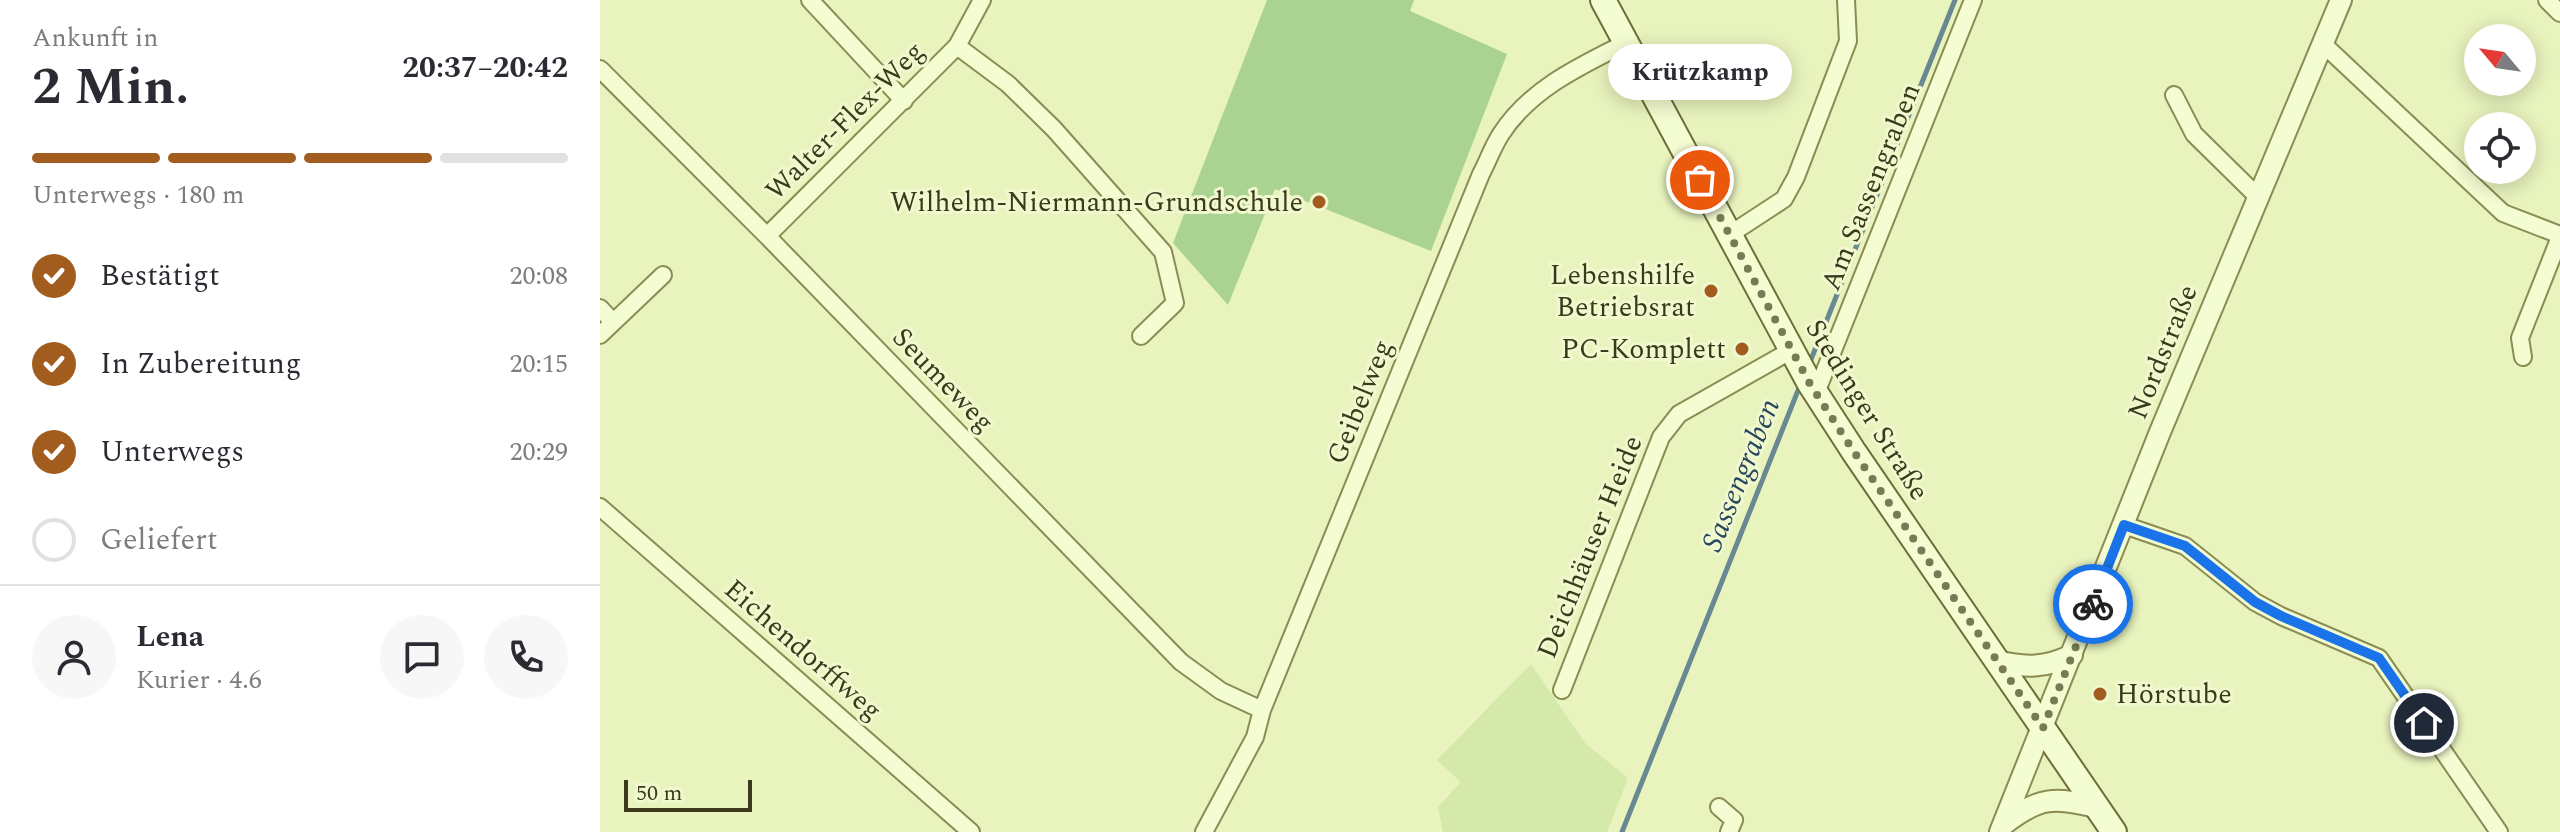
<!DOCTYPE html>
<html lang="de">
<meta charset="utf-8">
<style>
:root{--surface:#fff;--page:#f7f7f7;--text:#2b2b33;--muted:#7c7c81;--line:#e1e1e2;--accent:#a25d1e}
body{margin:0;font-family:Spectral,serif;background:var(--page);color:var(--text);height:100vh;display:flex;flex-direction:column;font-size:30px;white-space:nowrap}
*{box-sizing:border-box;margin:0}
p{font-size:26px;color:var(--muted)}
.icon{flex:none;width:44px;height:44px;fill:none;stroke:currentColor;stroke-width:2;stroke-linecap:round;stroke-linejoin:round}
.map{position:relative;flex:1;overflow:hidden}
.details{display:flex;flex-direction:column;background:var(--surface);width:600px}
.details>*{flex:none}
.needle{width:52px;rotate:299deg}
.tools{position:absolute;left:1864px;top:24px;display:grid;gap:16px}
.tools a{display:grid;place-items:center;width:72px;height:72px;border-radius:50%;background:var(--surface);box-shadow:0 4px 20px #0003;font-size:40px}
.scale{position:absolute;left:24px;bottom:20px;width:128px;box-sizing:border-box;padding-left:8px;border:4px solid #3a391b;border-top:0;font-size:22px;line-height:28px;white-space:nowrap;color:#3a391b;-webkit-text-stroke:6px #f0f9ce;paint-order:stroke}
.pin{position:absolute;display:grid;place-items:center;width:68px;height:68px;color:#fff;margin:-34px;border:4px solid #fff;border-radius:50%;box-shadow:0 2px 8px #0007}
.courier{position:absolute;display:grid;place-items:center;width:80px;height:80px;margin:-40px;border:6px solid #1a73e8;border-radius:50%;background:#fff;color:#222;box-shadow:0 2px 10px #0007}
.bubble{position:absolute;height:56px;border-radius:28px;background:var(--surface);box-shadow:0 4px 20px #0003;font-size:26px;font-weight:700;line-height:56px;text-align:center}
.overview em{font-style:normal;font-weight:700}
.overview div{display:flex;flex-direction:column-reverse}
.overview{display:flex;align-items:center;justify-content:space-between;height:136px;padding:0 32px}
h1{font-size:52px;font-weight:700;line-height:60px}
.bar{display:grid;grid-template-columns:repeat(4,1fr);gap:12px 8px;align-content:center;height:96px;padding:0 32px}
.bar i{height:10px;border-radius:6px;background:var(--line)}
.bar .selected{background:var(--accent)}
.bar p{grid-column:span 4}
.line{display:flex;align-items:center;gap:20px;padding:0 32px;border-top:2px solid var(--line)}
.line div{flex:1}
.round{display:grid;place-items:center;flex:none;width:84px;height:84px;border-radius:42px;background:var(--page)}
ol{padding:0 32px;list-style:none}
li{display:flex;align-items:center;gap:24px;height:88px}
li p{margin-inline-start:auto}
li .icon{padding:8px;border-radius:50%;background:var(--accent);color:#fff;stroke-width:4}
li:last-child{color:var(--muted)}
li i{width:44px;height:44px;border:4px solid var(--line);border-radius:50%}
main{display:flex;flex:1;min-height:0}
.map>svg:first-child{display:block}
</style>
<main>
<section class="details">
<div class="overview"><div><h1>2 Min.</h1><p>Ankunft in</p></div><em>20:37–20:42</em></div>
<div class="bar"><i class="selected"></i><i class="selected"></i><i class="selected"></i><i></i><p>Unterwegs · 180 m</p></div>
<ol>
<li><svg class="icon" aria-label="check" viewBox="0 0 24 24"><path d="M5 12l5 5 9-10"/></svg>Bestätigt<p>20:08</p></li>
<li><svg class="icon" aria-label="check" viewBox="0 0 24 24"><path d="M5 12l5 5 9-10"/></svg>In Zubereitung<p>20:15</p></li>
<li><svg class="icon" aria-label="check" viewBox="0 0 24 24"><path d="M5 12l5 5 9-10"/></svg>Unterwegs<p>20:29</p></li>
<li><i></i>Geliefert</li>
</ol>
<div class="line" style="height:144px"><a class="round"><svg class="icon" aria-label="person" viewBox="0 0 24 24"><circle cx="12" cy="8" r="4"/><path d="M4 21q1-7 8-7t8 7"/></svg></a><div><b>Lena</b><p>Kurier · 4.6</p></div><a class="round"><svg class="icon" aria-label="chat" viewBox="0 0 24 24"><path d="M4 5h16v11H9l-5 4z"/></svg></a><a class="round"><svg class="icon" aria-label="phone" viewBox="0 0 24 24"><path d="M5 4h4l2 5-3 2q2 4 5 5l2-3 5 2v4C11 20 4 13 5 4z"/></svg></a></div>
</section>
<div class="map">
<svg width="1960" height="832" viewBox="0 0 1960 832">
<rect width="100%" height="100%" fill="#e8f3bd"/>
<path fill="#d4e9aa" d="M931,664L985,743L1028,778L1007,832H843L838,807L861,782L837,760Z"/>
<path fill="#aad290" d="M667,0H814L810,11L907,54L831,251L675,189L628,305L573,243Z"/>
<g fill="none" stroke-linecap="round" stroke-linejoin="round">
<path stroke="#688892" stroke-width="5" d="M1208,367L1355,0
M1022,832L1201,383"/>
<g stroke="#8b8c54" stroke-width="20">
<path id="minor" d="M210,0L304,101
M1947,0L1960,13
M1722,43L1903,213L1960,235
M357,46L408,84L454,129L563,252L575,303L541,336
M0,69L167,236L581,662L621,691L662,710
M1574,95L1594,134L1658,197
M1129,235L1184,199L1196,177L1248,41L1246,0
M167,236L357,46L382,0
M0,308L13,322
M0,335L63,275
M1923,357L1920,338L1960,237
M1216,393L1373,0
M0,507L371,832
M1524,525L1585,546L1655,602L1681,616L1779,658L1899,832
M962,690L1061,437L1079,414L1192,350
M1119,807L1134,820L1129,832
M604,832L655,737L662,710L881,174C888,161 893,146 901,134C930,89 980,66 1026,43"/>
</g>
<g stroke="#8b8c54" stroke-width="24">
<path id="tertiary" d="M1397,661C1425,668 1446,668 1472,655
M1403,825C1438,797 1455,796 1498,808
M1400,832L1560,432L1741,0"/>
</g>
<g stroke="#6e6e38" stroke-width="28">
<path id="secondary" d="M1003,0L1210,384L1254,452L1514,832"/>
</g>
<use href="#minor" stroke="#f4fcd1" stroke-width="16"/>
<use href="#tertiary" stroke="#f4fcd1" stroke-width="20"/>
<use href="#secondary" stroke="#f4fcd1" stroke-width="24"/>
</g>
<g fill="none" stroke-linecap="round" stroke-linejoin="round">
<path stroke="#777a54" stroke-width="8" stroke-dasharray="0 14.4" d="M1100,180L1210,384L1254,452L1443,728L1493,604"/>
<path stroke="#1a73e8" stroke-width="10" d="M1493,604L1524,525L1585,546L1655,602L1681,616L1779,658L1824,723"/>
</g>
<g fill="#a25d1e" stroke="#f0f9ce" stroke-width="3">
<circle cx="719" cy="202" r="8"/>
<circle cx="1111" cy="291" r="8"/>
<circle cx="1142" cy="349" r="8"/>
<circle cx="1500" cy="694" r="8"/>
</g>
<g text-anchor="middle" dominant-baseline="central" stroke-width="6" stroke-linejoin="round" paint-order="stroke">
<g font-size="28" fill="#3a391b" stroke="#f0f9ce">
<text transform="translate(245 121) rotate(-45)">Walter-Flex-Weg</text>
<text transform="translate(1271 187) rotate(-68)">Am Sassengraben</text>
<text transform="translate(1563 352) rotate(-68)">Nordstraße</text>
<text transform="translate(343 380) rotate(46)">Seumeweg</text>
<text transform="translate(760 402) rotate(-68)">Geibelweg</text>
<text transform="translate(1267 410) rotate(58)">Stedinger Straße</text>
<text transform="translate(990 547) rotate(-68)">Deichhäuser Heide</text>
<text transform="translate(203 650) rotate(41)">Eichendorffweg</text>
</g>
<g font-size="28" fill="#3a391b" stroke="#f0f9ce" text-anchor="end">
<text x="703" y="202">Wilhelm-Niermann-Grundschule</text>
<text x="1095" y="275">Lebenshilfe<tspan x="1095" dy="32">Betriebsrat</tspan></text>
<text x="1126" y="349">PC-Komplett</text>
<text x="1516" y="694" text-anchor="start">Hörstube</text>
</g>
<g font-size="30" font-style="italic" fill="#28465c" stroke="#f0f9ce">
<text transform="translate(1141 475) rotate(-68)">Sassengraben</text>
</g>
</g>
</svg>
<div class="tools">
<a><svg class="needle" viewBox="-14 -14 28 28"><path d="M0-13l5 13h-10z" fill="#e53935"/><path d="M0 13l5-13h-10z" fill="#7c7c81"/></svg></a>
<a><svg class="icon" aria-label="locate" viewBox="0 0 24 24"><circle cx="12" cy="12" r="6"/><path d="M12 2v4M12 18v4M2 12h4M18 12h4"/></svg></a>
</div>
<div class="scale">50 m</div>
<div class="pin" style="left:1100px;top:180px;background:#ea580c"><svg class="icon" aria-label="bag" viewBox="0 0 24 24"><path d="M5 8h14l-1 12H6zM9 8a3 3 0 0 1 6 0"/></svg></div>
<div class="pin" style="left:1824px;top:723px;background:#1f2937"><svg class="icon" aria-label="home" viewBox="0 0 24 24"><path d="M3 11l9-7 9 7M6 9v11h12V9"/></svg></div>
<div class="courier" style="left:1493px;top:604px"><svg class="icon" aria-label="bike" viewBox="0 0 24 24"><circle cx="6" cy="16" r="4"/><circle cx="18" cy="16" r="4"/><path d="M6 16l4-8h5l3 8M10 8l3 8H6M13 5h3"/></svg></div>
<div class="bubble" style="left:1008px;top:44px;width:184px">Krützkamp</div>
</div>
</main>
